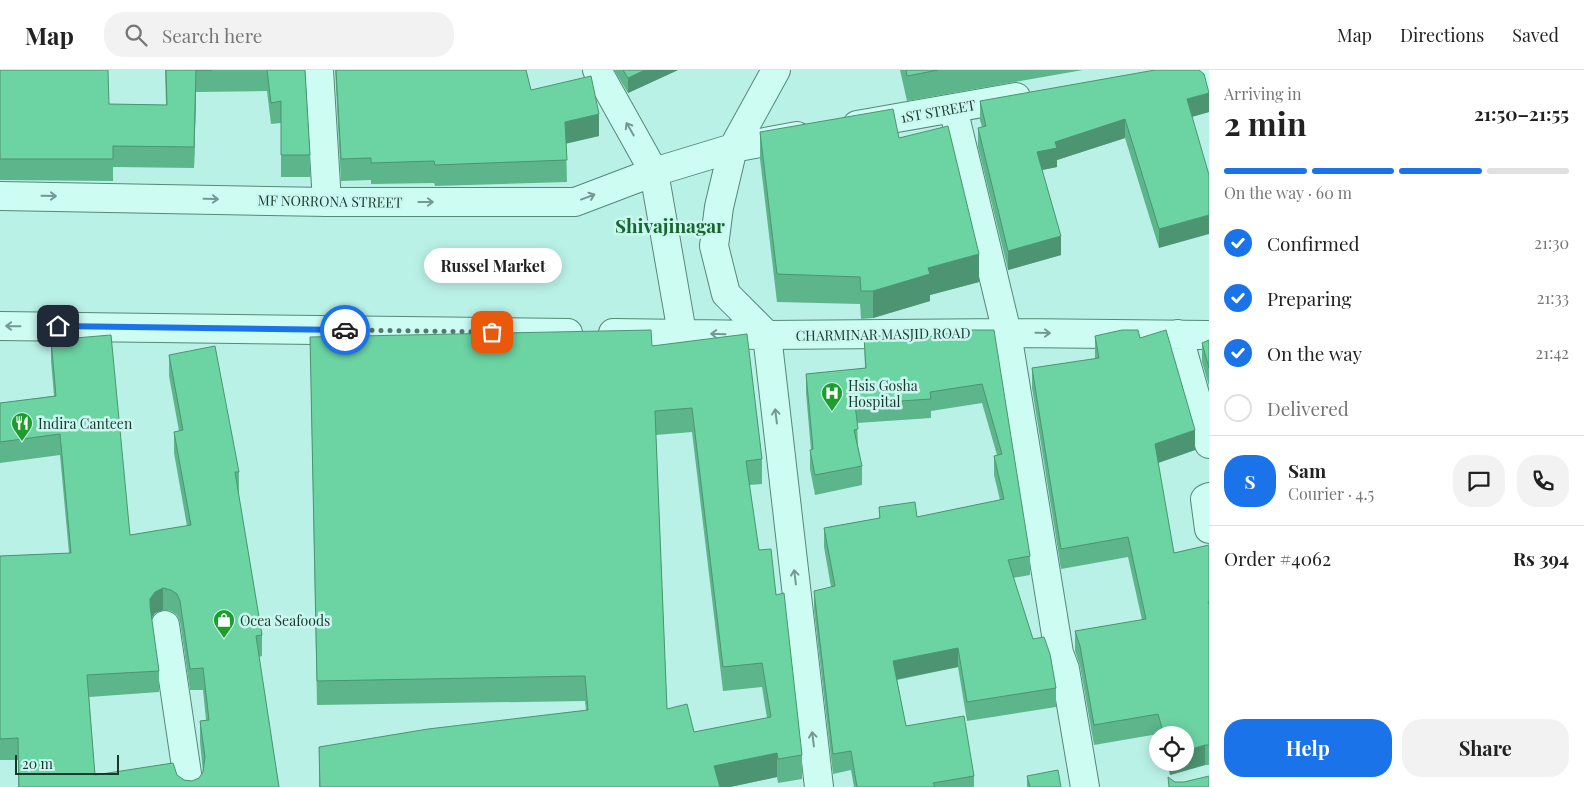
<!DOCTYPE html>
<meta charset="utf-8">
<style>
:root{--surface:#fff;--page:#f2f2f2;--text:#222;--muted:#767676;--line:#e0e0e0;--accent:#1a73e8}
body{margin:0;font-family:"Playfair Display",serif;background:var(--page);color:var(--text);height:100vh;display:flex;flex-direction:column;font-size:19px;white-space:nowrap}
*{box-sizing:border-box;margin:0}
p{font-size:16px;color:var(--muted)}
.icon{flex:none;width:28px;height:28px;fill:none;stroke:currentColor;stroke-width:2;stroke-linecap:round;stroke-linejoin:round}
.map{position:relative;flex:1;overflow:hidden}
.drawer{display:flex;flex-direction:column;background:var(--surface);width:375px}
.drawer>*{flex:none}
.buttons{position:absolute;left:1149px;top:656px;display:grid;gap:10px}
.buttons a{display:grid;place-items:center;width:45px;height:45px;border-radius:50%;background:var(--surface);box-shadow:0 2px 12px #0003;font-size:25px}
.scale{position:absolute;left:15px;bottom:12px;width:104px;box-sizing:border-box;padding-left:5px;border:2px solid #1a372b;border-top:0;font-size:14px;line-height:18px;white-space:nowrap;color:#1a372b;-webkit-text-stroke:4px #caf8f0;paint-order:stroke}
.pin{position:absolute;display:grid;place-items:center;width:42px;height:42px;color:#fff;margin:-21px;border-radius:10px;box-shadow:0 2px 8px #0006}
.courier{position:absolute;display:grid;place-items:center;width:50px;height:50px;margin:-25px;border:4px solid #1a73e8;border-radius:50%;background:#fff;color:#222;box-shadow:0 1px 6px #0007}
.bubble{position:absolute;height:35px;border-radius:18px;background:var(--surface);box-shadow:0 2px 12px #0003;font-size:16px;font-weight:700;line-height:35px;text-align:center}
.head em{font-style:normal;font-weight:700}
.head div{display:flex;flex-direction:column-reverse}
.head{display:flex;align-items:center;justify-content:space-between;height:85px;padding:0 15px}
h1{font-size:32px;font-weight:700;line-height:38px}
.bar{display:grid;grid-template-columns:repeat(4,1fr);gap:8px 5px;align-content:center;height:60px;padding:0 15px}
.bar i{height:6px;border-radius:4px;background:var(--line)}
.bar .current{background:var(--accent)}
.bar p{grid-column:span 4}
.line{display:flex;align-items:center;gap:12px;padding:0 15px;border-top:1px solid var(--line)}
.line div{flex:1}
.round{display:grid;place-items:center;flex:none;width:52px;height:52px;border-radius:20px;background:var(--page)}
ol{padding:0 15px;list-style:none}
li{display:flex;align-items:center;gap:15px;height:55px}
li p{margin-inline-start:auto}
li .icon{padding:5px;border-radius:50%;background:var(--accent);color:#fff;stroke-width:4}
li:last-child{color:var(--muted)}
li i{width:28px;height:28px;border:2px solid var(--line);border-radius:50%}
.button{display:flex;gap:10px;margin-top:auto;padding:10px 15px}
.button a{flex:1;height:58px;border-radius:20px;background:var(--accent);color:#fff;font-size:20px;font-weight:700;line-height:58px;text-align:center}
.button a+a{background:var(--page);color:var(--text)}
header{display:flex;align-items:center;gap:30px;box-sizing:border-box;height:70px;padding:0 25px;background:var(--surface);border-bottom:1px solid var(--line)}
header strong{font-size:24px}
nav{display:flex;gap:28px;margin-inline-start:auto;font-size:18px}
.search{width:350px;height:45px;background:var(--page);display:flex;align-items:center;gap:12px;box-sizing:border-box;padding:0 18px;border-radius:20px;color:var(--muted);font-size:19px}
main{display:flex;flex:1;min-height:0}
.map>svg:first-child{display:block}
</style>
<header>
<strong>Map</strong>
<div class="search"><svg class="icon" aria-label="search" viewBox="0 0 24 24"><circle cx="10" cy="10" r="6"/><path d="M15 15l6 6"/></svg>Search here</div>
<nav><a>Map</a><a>Directions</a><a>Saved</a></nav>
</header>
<main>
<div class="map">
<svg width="1209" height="717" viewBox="0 0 1209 717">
<rect width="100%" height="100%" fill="#baf1e7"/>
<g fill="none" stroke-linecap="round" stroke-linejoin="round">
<g stroke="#538976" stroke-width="30">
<path id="minor" d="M319,0L327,132
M1205,0L1209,9
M953,38L1007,263L1059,583L1065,599L1085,717
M857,55L1016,27
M733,78L797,66
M1178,264L1209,374
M767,265L1007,263L1209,265
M1209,427L1205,429L1209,459
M165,555L189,717"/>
</g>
<g stroke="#538976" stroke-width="30">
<path id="tertiary" d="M597,0L654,102L682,263
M733,78L719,137L714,176L726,224L767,265
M0,126L327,132H575L654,102L733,78L776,0
M0,256L568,263
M613,263L767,265
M767,265L819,717"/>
</g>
<use href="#minor" stroke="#cdfcf3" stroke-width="28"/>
<use href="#tertiary" stroke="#cdfcf3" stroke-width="28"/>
</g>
<path fill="#5db58c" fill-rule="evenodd" d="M0,0L109,34L166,35L165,0H305L310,85V107H281V53L271,54L267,21L196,22L194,98L113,97V111L0,110Z
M335,0H526L531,20L599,66L566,73L567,112L435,116L434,113L371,114V110L341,111Z
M614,0H678L628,23Z
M900,0H1083L907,31Z
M980,31L1209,42L1192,47L1159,178L1125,68L1057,90V97L1042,100L1061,185L1008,200L978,77V58L982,57L980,50Z
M760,62L899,68L979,212L930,225V231L873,248L861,249L860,234L777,232L760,89Z
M971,260L1030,486V505L1013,508L1033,569L1056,618V637L967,651L958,597L897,610L906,656L974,706V717H854L851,700L833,704L814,540V521L831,517L824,477V458L879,448V437L917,447L1000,430L994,405V386L997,385L982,333L931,341V348L857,353L858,376L862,396V415L815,425L810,399V380H811L806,323V304L865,298L864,267H926Z
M1095,266L1140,268L1195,380L1158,393L1174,483L1209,475V695H1205L1170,705L1166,692H1185V665H1159L1158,664L1094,675L1080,596L1075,581V561L1142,550L1128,487L1061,499L1032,318V298L1095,289Z
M310,267L652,276L762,389V414L749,415L759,480L776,525L802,685V709L778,713L777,707L730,717H319V677L586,640L585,631L317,635ZM692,362L723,621L762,617L767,648L694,662L667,639L656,365Z
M51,270L130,465L187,456L174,383V362L179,361L169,306V285L239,402V423H238L262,565V586L259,587L279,717H18V690H0V486L69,483L60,385L0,393V333L54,326L51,291ZM163,540L171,541L177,545L180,552L190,620H203L206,650L200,651V672L203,702L199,708L192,711L184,710L177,705H95L89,627L159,622V601L151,548L155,543Z
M1209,270V316L1202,292V273Z
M1027,706L1061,717H1027Z"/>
<path fill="#4c9472" d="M196,0V22L194,98V77Z
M645,0H678L628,23V8Z
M1209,23V42L1187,48V29Z
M599,44V66L565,74V52Z
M1125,49V68L1057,90V97L1037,101V82L1055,72Z
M1209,145V164L1159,178V159Z
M1061,166V185L1008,200V181Z
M979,184V212L930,225V231L873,248V221L928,198Z
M1195,360V380L1155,394V374Z
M163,518V540L155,543L150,550V529L155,522Z
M958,578V597L893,610V591Z
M1205,675V695L1170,705V692H1185V681Z
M777,683V707L730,717H714V696Z"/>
<path fill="#6cd3a3" stroke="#4c9472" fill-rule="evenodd" d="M0,0H108L109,34L167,35L166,0H212H196L194,77L113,76V89H0Z
M267,0H305L310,85H281V31L271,33Z
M336,0H526L531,20L591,6L599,44L565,52L567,90L435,95L434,91L371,93V88L341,89Z
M623,0H645L628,8Z
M906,0H938L907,6Z
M1155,0H1199L1204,4L1209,23L1187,29L1209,105V145L1159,159L1125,49L1055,72L1057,78L1037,82L1061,166L1008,181L978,58L986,56L980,31Z
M893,39L899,68L948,56L979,184L928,198L930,204L873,221H861L860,207L777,204L760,62Z
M651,260L652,276L747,264L762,389L746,391L759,480L771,479L776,525L784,523L802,685L778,689L777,683L714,696L720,717H320L319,677L428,659L588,640L585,606L317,611L310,267ZM692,338L723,597L762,593L771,647L694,662L687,634L667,639L655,341Z
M971,260H994L1030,486L1008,490L1033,569L1044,567L1050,584L1056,618L967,632L958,578L893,591L906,656L964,646L974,706L933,713L935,717H857L851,681L833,684L814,521L835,516L824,458L880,448L879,437L915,432L917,447L1004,429L994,386L1002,384L982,314L930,322L931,329L855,334L858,359L854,360L862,396L815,405L810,380L813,379L806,304L866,298L864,267L926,263V267Z
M1122,260H1138L1140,268L1166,260L1195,360L1155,374L1174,483L1209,475V532H1208L1209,535V675H1205L1185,681V665H1164L1158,644L1094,655L1080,576L1075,561L1146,549L1128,467L1061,479L1032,298L1099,288L1095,266Z
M111,265L130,465L191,455L174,362L183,360L169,285L215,276L239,402H235L262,565L256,566L279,717H19L18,668L0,669V486L71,483L60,364L0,372V333L56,326L51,270ZM163,518L171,520L177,524L180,531L190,599L203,598L209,650L200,651L205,687L203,702L199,708L192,711L184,710L177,705L173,693L95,705L87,605L159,601L150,536V529L155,522Z
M1209,270V298L1202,273Z
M1058,700L1061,717H1030L1027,706Z
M1209,706V717H1169L1168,707L1175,712H1184Z"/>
<defs><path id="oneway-shaft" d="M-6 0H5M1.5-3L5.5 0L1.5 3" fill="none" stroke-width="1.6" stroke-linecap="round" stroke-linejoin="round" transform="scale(1.25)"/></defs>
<g stroke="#749a8f">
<use href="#oneway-shaft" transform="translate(630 59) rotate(-120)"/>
<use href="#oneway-shaft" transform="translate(49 126) rotate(1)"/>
<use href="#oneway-shaft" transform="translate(588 127) rotate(-21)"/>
<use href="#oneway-shaft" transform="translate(211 129) rotate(1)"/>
<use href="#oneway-shaft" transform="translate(426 132)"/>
<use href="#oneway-shaft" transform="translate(13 256) rotate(-179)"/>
<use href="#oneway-shaft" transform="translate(1043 263) rotate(1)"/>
<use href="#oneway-shaft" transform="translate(718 264) rotate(-178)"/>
<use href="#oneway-shaft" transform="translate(776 346) rotate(-97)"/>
<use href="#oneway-shaft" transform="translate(795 507) rotate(-97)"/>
<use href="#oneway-shaft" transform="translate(813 669) rotate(-97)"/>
</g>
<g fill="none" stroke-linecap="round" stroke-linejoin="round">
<path stroke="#52786d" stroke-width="5" stroke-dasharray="0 9" d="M345,260L492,262"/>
<path stroke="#1a73e8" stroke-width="6" d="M58,256L345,260"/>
</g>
<defs>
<g id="hospital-pin" transform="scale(1.125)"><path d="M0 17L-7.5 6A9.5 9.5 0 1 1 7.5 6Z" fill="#1e9d2d" stroke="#caf8f0"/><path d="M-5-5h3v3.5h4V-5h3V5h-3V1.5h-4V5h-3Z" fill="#fff"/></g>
<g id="restaurant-pin" transform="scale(1.125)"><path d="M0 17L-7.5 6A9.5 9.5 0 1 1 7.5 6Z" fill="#1e9d2d" stroke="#caf8f0"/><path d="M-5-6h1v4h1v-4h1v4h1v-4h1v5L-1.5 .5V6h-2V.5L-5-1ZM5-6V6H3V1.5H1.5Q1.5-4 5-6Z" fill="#fff"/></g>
<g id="shop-pin" transform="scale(1.125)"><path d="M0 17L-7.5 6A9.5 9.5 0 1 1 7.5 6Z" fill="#1e9d2d" stroke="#caf8f0"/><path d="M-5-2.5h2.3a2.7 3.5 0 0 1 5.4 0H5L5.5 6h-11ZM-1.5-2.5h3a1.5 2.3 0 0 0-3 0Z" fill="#fff"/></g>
</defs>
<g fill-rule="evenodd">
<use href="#hospital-pin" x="832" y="323"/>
<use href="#restaurant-pin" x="22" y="353"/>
<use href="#shop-pin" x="224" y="550"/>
</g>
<g text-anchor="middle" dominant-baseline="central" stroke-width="5" stroke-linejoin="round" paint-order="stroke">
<g font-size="14" fill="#1a372b" stroke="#caf8f0">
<text transform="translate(938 41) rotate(-10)">1ST STREET</text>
<text transform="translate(330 131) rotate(1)">MF NORRONA STREET</text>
<text transform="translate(883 264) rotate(-1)">CHARMINAR MASJID ROAD</text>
</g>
<g font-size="14" fill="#1a372b" stroke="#caf8f0" text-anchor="start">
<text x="848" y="315">Hsis Gosha<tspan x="848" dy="16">Hospital</tspan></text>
<text x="38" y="353">Indira Canteen</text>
<text x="240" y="550">Ocea Seafoods</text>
</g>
<g font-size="19" font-weight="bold" fill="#156730" stroke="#caf8f0">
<text x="670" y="155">Shivajinagar</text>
</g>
</g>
</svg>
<div class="buttons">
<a><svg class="icon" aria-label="locate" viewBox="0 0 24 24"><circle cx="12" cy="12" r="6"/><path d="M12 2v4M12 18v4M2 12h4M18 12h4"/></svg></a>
</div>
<div class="scale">20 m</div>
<div class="pin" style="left:492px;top:262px;background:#ea580c"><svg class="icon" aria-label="bag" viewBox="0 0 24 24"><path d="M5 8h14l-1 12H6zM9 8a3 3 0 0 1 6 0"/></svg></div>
<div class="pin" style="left:58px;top:256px;background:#1f2937"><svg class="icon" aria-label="home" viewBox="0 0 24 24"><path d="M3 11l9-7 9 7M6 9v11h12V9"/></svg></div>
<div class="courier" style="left:345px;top:260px"><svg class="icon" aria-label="car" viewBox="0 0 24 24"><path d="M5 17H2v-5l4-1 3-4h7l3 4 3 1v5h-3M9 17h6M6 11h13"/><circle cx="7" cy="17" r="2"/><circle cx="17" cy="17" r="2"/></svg></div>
<div class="bubble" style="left:424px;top:178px;width:138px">Russel Market</div>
</div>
<section class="drawer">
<div class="head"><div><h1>2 min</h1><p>Arriving in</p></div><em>21:50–21:55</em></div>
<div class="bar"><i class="current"></i><i class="current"></i><i class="current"></i><i></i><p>On the way · 60 m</p></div>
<ol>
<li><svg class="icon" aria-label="check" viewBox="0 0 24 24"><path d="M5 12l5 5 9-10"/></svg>Confirmed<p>21:30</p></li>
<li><svg class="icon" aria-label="check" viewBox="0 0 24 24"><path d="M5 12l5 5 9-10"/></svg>Preparing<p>21:33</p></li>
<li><svg class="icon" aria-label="check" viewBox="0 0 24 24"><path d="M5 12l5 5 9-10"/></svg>On the way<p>21:42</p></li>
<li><i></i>Delivered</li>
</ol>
<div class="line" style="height:90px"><b class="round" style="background:var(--accent);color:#fff">S</b><div><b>Sam</b><p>Courier · 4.5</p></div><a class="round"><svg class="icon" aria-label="chat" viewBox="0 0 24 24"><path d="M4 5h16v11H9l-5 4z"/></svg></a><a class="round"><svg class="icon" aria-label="phone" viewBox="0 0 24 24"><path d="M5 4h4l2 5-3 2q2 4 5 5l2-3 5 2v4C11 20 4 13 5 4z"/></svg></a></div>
<div class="line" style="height:65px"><div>Order #4062</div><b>Rs 394</b></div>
<div class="button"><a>Help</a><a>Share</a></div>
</section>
</main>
